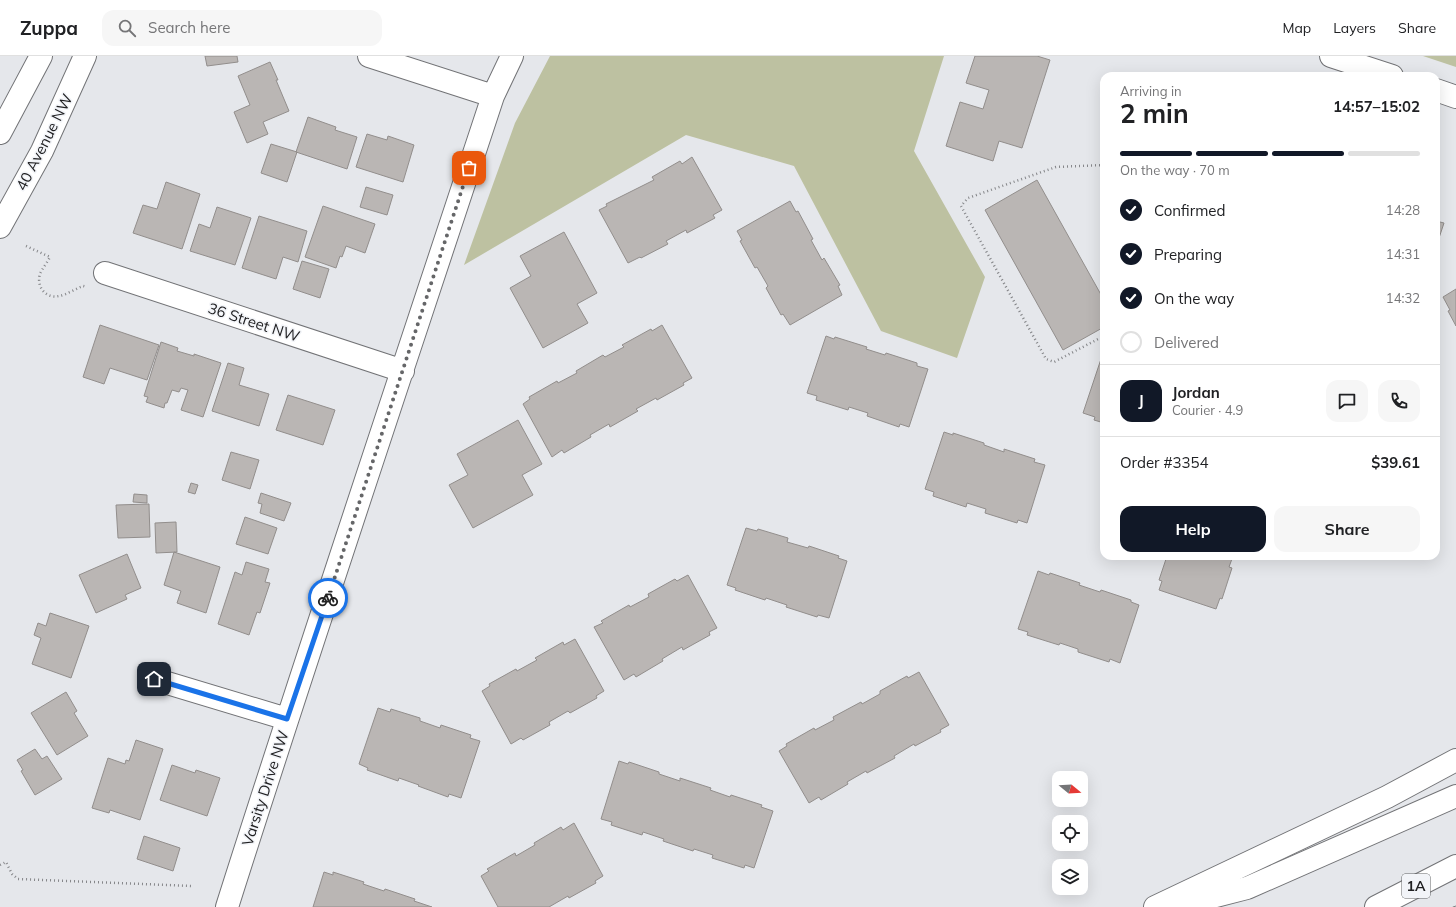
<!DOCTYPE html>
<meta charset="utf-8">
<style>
:root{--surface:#fff;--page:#f6f6f6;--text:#202124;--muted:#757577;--line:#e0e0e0;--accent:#111827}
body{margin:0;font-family:Mulish,sans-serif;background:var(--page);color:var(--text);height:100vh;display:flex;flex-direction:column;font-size:15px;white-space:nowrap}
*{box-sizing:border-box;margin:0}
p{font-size:13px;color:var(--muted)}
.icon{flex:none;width:22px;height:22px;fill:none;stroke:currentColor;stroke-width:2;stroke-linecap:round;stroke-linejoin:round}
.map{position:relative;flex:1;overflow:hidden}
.drawer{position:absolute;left:1100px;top:16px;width:340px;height:488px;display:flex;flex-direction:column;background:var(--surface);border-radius:12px;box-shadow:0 4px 16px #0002}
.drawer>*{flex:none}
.needle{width:26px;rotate:108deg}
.controls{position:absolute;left:1052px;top:715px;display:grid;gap:8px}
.controls a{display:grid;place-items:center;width:36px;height:36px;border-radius:8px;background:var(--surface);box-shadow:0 4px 16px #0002;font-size:20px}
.pin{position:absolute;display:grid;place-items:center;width:34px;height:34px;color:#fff;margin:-17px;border-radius:8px;box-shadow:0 2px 6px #0006}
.courier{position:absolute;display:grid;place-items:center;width:40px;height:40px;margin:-20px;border:3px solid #1a73e8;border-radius:50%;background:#fff;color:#222;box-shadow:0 1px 5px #0007}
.head em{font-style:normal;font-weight:700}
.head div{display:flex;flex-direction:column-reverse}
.head{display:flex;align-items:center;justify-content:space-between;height:68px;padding:0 20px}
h1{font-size:26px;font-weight:700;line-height:30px}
.bar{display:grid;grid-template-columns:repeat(4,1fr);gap:6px 4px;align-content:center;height:48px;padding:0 20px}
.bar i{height:5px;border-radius:3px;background:var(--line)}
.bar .current{background:var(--accent)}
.bar p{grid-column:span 4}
.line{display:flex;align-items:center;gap:10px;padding:0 20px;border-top:1px solid var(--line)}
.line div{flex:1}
.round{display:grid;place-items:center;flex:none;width:42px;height:42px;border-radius:12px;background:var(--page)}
ol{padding:0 20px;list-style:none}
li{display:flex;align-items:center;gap:12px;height:44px}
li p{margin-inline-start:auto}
li .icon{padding:4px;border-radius:50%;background:var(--accent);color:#fff;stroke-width:4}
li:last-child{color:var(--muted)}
li i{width:22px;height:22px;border:2px solid var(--line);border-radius:50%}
.action{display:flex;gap:8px;margin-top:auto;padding:8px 20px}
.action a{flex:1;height:46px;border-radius:12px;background:var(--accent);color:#fff;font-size:16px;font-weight:700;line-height:46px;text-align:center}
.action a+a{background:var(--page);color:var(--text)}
header{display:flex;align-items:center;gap:24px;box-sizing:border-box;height:56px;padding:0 20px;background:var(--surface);border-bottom:1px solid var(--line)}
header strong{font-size:19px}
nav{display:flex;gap:22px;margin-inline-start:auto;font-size:14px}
.search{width:280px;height:36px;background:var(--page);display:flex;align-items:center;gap:10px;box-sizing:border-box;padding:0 14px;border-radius:12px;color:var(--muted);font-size:15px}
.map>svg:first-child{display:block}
</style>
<header>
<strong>Zuppa</strong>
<div class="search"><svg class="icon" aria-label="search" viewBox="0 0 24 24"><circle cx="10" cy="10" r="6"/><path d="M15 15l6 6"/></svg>Search here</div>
<nav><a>Map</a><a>Layers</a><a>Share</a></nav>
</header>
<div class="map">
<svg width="1456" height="851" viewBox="0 0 1456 851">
<rect width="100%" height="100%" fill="#e5e7eb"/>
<path fill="#bdc1a1" d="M550,0H944L914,95L985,221L957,302L881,275L794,110L686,79L464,209L515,67Z
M1423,0H1456V11Z"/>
<path fill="#bab6b4" stroke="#928e8c" d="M205,0H237L238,6L207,10Z
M975,0H1037L1050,4L1022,92L999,85L993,105L946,90L960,46L983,53L989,34L966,27Z
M270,6L278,24H276L289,55L263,66L268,78L247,87L234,56L250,49L238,20Z
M308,61L336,71L335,74L357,81L347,113L296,96Z
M367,78L387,84L388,80L414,89L403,126L356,111Z
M271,88L297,96L287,126L261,117Z
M692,101L722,154L713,159L715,162L687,177L686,174L666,185L668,188L641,202L640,201L628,207L599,154L607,150L606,148L654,124L652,121L680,105L682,108Z
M1037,124L1104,244V271L1063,294L985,154Z
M166,126L200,138L182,193L133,177L143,149L157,153Z
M366,131L393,139L387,159L360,151Z
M790,145L796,156L798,155L813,183L811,184L822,204L824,202L840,229L838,230L842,239L790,269L783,258L781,259L766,232L768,230L757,211L755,212L740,185L742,184L737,175Z
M323,150L375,168L365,197L346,190L342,201L340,200L336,212L305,201Z
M217,151L251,162L235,209L190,195L199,168L210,172Z
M259,160L307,175L298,206L283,201L276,223L242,212Z
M1436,165L1444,167L1436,191Z
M564,176L597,237L577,248L588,267L543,292L510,232L531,220L520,200Z
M302,205L329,213L320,242L293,233Z
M1456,233V270L1448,255L1450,254L1443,241Z
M100,269L159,289L147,324L110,312L104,328L83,321Z
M662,269L692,322L683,327L684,329L657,344L656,342L636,353L638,355L610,371L609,368L590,379L591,381L564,397L562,394L552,401L523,348L530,343L529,341L557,325L558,327L577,317L576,315L603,299L605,301L624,291L622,289L651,273L652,275Z
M826,280L834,283L835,281L867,291L866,293L885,299L886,297L917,307V310L928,313L909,371L900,368L899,371L867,360L868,357L849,351L848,354L816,344L817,340L807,337Z
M161,286L178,292L177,295L194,300V298L221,307L203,361L181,354L188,334L181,332L179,336L172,334L167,347H165L164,352L146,346L148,341L144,340Z
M1102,300L1104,301V367L1094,364L1095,361L1083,357Z
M228,307L244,312L239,329L269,338L259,370L212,355Z
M288,339L335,354L323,389L276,374Z
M518,364L542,408L522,419L533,439L473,472L449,429L468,419L457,398Z
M944,376L953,379V377L984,387V389L1004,396V393L1035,403L1034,406L1045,409L1027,467L1018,464L1017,467L985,457L986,453L967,447L966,451L933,440L934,436L925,433Z
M231,396L259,404L250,433L222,424Z
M191,427L198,429L195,438L188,436Z
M261,437L291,447L284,465L260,457L262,448L258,447Z
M134,438L147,439V447L133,446Z
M149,448L150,481L118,482L116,449Z
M245,461L277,472L268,498L236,488Z
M176,466L177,496L156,497L155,467Z
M746,472L757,475L758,473L788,482L787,486L808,492L809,490L839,500L838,502L847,505L829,562L818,559L817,561L786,551L787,549L766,542L765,544L735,534L736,532L727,529Z
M174,496L220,511L206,557L177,547L181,535L164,529Z
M127,498L141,532L125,539L127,543L96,557L79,519Z
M1167,500H1233L1229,511L1232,512L1222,543L1220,542L1216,553L1159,534L1162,525L1159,524Z
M246,506L269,513L265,526L270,527L260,557L257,556L249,579L218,568L235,516L242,519Z
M1038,515L1049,519L1050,517L1080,527L1079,529L1100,536L1101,534L1131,544V546L1139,549L1120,607L1110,603L1109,606L1078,596V593L1060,587L1059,589L1027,579L1028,576L1018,573Z
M688,519L717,572L709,576L710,579L683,594L682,591L662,603L663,605L636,621L634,618L624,624L594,571L603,567L601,565L629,549L630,551L649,541L648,538L675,523L677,525Z
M50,557L89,570L71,622L32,608L41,582L34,579L38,567L46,570Z
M575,583L604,635L596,640L597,642L570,657L568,655L549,666L550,669L523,684L521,682L511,688L482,635L490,630L489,628L516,613L517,615L537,604L535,602L563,586L564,589Z
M919,616L949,669L940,674L941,676L915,690L914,688L894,700L895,702L867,717L866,715L847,726L848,728L821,744L819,741L809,747L779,695L787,690L786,688L814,672L815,674L834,664L833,661L861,646L862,648L880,638V635L907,620L908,622Z
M66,636L77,655L74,657L88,680L57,699L31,657Z
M378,652L390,656L391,653L420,662V665L440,672L441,669L471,679L470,682L480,685L461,742L449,738L448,741L418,730L419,729L399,722L398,725L367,714L368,712L359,708Z
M136,684L163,693L140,764L110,754L109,757L92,752L108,702L125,708L126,704L129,705Z
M35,693L42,703L47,700L62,723L35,739L21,715L23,714L17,704Z
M619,705L628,708L629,706L659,716V718L680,725V722L711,732L710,734L730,741L731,739L762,749L761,751L773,755L754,812L745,809L744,812L712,802L713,799L694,793L693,795L663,785L664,783L643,776L642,779L611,769L612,766L601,763Z
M172,709L195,717L196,714L220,722L207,760L160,744Z
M574,767L603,820L595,825L596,827L569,842L568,840L549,851H498L481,820L489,815L487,813L515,797L516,800L535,789L534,787L561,771L563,774Z
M144,780L180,792L173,815L137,803Z
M324,816L333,819V816L364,826L363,828L384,835L385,833L415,843L414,845L432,851H313Z"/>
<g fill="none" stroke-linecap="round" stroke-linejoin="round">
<g stroke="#727376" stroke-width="24">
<path id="minor" d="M369,0L493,40
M1331,0L1392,20
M1436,34L1456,41
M0,77L41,0
M0,171L42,95L85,0
M105,217L403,315
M154,623L287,663
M227,851C313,580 404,310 493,40L512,0
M1155,851L1387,741L1456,704"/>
</g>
<g stroke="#727376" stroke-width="24">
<path id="highway" d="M1173,851L1247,832L1456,740
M1376,851L1456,810"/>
</g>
<path stroke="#858689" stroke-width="2.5" stroke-dasharray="1 3" stroke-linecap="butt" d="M1104,109L1056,111L968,142L961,150L1046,303L1054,306L1104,280
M26,190L50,201C47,207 42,213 40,218C36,231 46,243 59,240C66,239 75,233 83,230L87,231
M0,809L6,806L12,818L18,823L192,830"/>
<use href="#minor" stroke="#fff" stroke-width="22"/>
<use href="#highway" stroke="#fff" stroke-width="22"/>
<path stroke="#7f8083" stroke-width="1" d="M1453,851L1456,850"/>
</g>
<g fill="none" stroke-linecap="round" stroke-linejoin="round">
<path stroke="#656668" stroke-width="4" stroke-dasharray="0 7.2" d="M328,542L469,112"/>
<path stroke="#1a73e8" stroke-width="5" d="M154,623L287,663L328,542"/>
</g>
<g text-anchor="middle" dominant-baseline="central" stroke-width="3" stroke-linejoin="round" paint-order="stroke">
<rect fill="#f2f4f8" stroke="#5f6062" stroke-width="1" x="1402" y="818" width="28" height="24" rx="3"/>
<g font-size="14" font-weight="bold" fill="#202022">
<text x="1416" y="830">1A</text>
</g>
<g font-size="15" fill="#202022" stroke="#f2f4f8">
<text transform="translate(44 86) rotate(-63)">40 Avenue NW</text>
<text transform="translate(254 266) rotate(18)">36 Street NW</text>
<text transform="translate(265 732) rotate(-72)">Varsity Drive NW</text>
</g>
</g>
</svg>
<div class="controls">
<a><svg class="needle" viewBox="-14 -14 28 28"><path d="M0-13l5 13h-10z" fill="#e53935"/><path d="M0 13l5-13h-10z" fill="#757577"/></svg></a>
<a><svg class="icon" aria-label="locate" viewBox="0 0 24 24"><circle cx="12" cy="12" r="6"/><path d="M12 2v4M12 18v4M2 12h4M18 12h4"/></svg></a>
<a><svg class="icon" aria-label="layers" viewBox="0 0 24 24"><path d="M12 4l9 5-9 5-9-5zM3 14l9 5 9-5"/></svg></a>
</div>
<div class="pin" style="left:469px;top:112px;background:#ea580c"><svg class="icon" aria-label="bag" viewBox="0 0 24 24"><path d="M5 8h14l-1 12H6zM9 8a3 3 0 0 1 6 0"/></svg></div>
<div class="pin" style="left:154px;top:623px;background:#1f2937"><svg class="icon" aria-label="home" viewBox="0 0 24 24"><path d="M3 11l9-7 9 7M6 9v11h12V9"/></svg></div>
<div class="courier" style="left:328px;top:542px"><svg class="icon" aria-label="bike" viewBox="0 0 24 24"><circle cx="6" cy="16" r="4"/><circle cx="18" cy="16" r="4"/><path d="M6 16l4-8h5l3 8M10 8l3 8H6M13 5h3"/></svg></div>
<section class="drawer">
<div class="head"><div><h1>2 min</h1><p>Arriving in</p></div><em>14:57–15:02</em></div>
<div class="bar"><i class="current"></i><i class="current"></i><i class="current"></i><i></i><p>On the way · 70 m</p></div>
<ol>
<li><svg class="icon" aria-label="check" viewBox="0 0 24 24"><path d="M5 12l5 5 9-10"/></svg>Confirmed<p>14:28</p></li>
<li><svg class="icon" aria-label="check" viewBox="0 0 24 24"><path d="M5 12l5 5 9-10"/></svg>Preparing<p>14:31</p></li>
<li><svg class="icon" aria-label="check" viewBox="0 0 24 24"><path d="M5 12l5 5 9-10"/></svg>On the way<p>14:32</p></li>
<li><i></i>Delivered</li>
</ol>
<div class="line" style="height:72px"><b class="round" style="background:var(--accent);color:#fff">J</b><div><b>Jordan</b><p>Courier · 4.9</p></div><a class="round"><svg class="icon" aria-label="chat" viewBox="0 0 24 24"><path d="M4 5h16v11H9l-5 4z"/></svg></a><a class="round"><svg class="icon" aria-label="phone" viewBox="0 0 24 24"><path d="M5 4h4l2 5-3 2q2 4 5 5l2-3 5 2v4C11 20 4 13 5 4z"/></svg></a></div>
<div class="line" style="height:52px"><div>Order #3354</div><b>$39.61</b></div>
<div class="action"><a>Help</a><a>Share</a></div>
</section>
</div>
